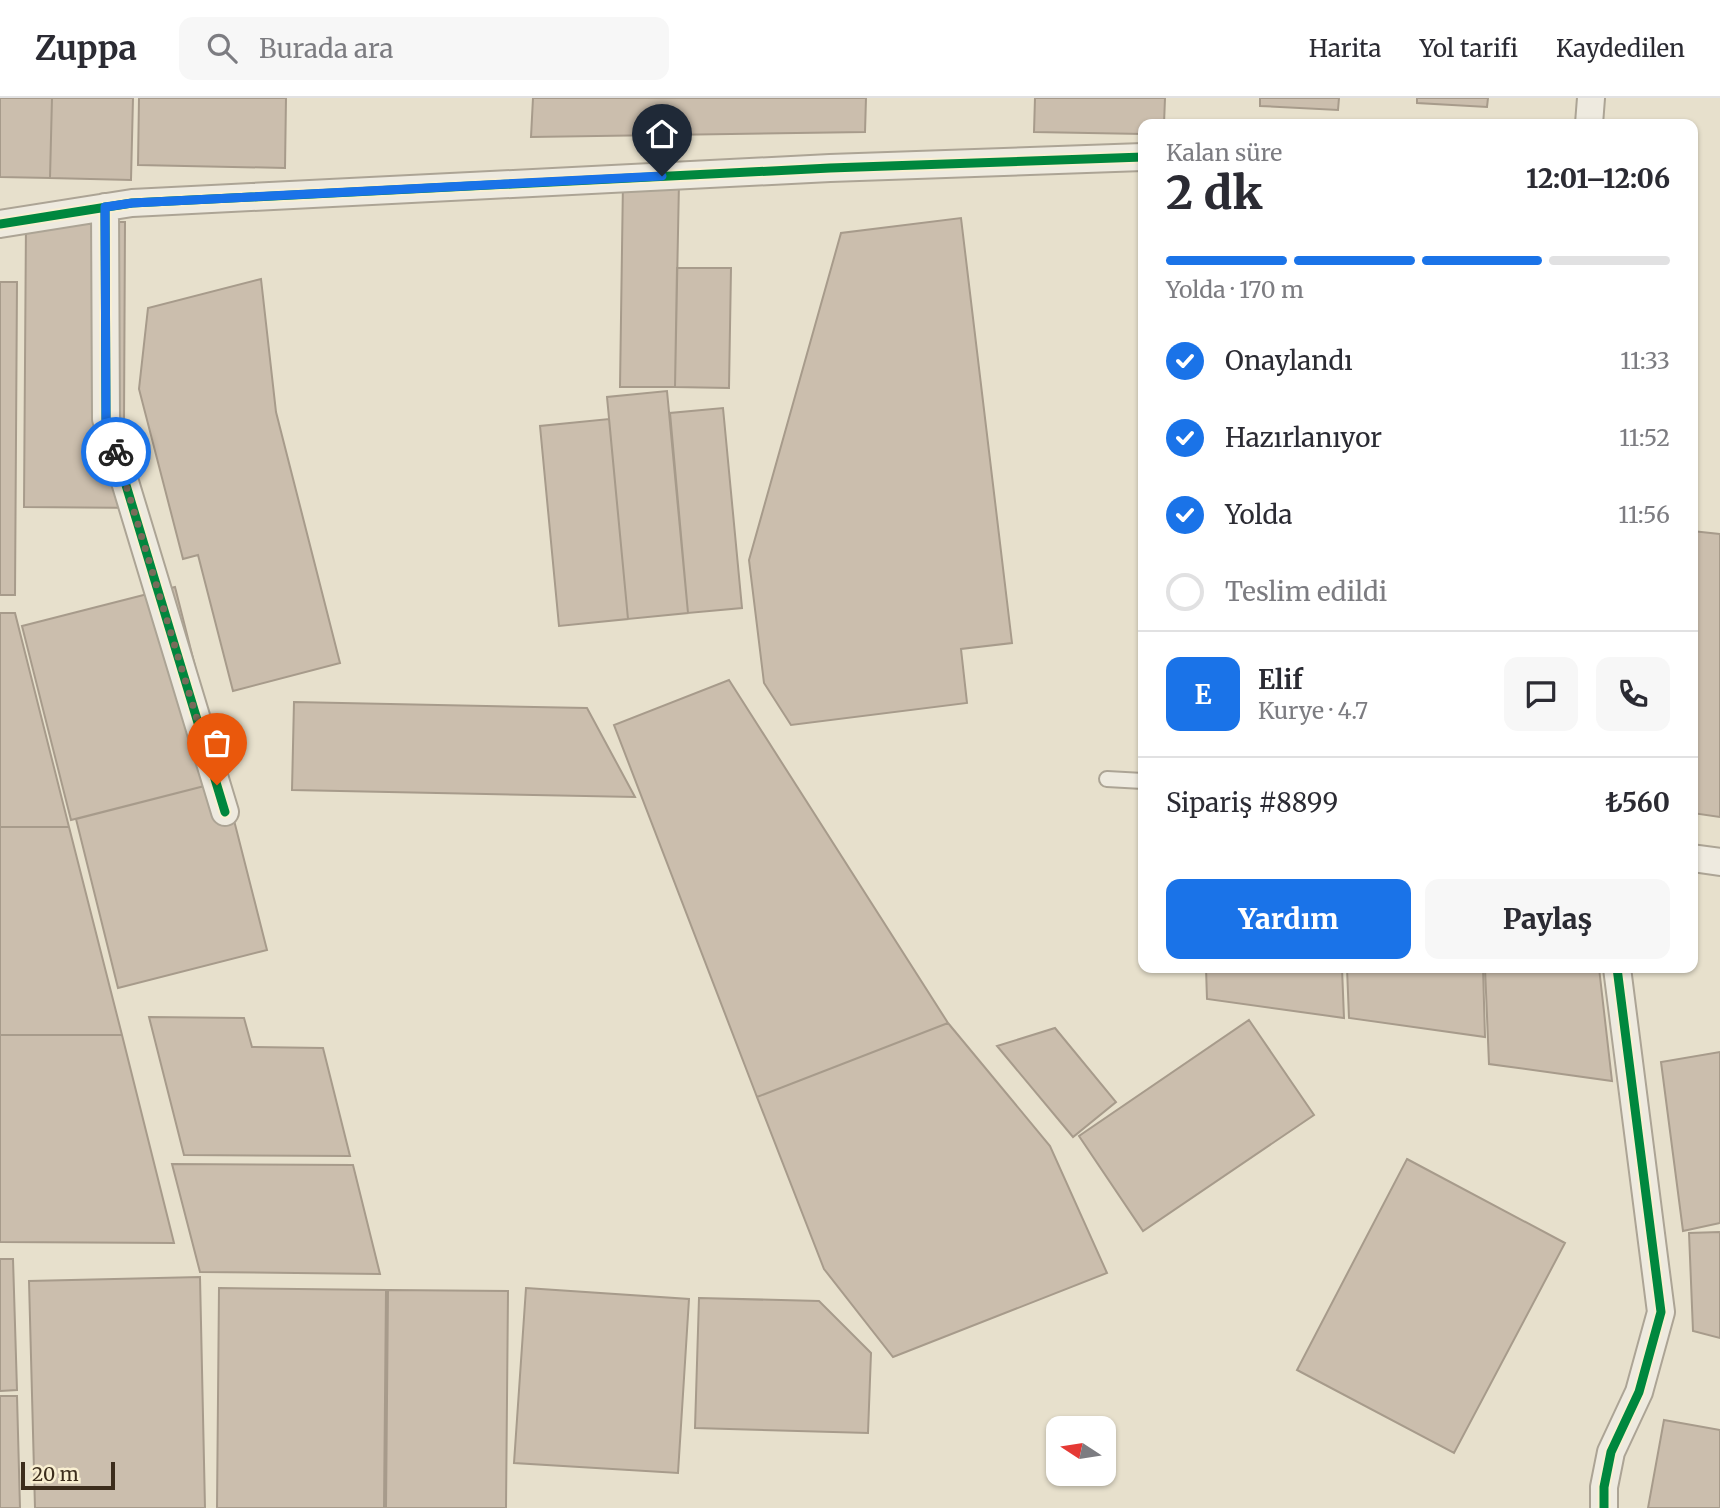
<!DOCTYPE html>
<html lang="tr">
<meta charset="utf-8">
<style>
:root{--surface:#fff;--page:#f7f7f7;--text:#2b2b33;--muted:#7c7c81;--line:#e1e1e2;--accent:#1a73e8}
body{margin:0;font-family:Merriweather,serif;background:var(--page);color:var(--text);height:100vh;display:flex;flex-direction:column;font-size:26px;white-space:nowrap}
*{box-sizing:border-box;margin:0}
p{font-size:23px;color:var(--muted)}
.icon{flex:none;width:38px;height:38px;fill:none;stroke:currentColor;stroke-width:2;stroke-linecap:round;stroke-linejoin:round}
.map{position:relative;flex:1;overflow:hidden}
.side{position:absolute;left:1138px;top:21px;width:560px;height:854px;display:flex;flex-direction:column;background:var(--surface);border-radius:14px;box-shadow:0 2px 5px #0004}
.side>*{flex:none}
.needle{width:46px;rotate:282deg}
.tools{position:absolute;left:1046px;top:1318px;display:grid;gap:14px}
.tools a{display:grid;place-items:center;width:70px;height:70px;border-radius:14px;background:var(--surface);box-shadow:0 2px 5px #0004;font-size:35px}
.scale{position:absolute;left:21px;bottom:18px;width:94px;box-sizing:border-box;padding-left:7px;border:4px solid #3c2d1c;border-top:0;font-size:19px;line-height:24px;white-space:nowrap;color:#3c2d1c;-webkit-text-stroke:5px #f9efd1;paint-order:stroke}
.pin{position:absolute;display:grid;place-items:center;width:60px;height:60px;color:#fff;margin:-72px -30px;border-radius:50% 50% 50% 0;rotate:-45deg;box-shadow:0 0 7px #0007}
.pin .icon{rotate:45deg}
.courier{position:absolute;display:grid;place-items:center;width:70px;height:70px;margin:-35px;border:5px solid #1a73e8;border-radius:50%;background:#fff;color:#222;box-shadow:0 2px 9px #0007}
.summary em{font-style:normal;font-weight:800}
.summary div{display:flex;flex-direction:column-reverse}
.summary{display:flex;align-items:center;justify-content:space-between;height:119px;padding:0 28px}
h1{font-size:46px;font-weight:800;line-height:52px}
.bar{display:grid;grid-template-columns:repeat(4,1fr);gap:10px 7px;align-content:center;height:84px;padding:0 28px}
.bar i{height:9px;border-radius:5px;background:var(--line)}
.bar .on{background:var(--accent)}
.bar p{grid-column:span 4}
.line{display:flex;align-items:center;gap:18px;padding:0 28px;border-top:2px solid var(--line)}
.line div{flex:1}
.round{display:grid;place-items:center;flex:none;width:74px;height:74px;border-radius:14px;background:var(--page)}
ol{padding:0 28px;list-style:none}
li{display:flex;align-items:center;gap:21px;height:77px}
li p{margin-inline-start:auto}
li .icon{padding:7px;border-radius:50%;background:var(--accent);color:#fff;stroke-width:4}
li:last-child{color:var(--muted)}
li i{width:38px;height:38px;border:4px solid var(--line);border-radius:50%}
.cta{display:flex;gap:14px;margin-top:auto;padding:14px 28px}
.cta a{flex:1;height:80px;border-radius:14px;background:var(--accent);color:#fff;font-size:28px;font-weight:800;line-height:80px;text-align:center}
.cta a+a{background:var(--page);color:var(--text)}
header{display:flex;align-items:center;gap:42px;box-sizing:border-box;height:98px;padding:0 35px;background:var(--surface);border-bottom:2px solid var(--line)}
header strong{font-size:33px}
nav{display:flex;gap:38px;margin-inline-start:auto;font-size:24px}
.search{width:490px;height:63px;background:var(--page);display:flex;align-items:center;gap:18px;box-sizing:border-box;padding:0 24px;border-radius:14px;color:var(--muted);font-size:26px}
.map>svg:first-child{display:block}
</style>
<header>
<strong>Zuppa</strong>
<div class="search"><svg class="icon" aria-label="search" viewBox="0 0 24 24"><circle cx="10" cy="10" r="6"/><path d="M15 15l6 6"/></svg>Burada ara</div>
<nav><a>Harita</a><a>Yol tarifi</a><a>Kaydedilen</a></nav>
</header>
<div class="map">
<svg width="1720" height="1410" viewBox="0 0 1720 1410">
<rect width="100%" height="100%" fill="#e7e0cc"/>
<path fill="#cbbead" stroke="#a79b8b" stroke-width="2" d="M0,0H52L50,80L0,79Z
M52,0H133L131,82L50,80Z
M139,0H286L285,70L138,67Z
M533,0H866L865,34L531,39Z
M1035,0H1165L1164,26H1143V36L1034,34Z
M1260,0H1339L1338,12L1260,8Z
M1417,0H1488L1487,9L1417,5Z
M623,83L679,84L675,289H620Z
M961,120L1012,545L961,551L967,605L791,627L764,585L749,462L841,135Z
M26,123L125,124L124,325L145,410L24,409Z
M677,170H731L729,290L675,289Z
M261,181L276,314L340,565L233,593L198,457L183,461L139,291L148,210Z
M0,184H17L15,497H0Z
M667,293L688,515L628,521L607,299Z
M723,310L742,510L688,515L670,315Z
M609,321L628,521L559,528L540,328Z
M1692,433L1720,436V719L1692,715Z
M175,489L224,683L71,722L22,528Z
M0,515H15L69,729H0Z
M729,582L948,925L757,999L614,627Z
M294,604L587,610L635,699L292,692Z
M224,683L267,852L118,890L76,721Z
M0,729H69L122,937H0Z
M1206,870H1342L1344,920L1207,901Z
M1347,870H1483L1485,939L1349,920Z
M1485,870H1599L1612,983L1489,966Z
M149,919L244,920L252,949L323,950L350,1058L184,1057Z
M1249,922L1314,1017L1143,1133L1079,1038Z
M948,925L1050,1048L1107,1175L893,1259L824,1171L757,999Z
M1055,930L1116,1004L1073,1039L997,948Z
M0,937H122L174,1145L0,1144Z
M1720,954V1125L1683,1133L1661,964Z
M1407,1061L1565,1145L1454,1355L1297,1272Z
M172,1066L353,1067L380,1176L200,1174Z
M1720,1134V1240L1693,1233L1689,1135Z
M0,1161H13L17,1292L0,1293Z
M200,1179L205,1410H35L29,1183Z
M219,1190L386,1192L384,1410H217Z
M526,1190L689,1201L678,1375L514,1365Z
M388,1192L508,1193L506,1410H386Z
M699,1200L819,1203L871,1255L868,1335L695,1330Z
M0,1298H17L20,1410H0Z
M1664,1322L1720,1332V1410H1648Z"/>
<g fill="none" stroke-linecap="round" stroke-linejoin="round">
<g stroke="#aca495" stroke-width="18">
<path id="service" d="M1107,681L1143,683"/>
</g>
<g stroke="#aca495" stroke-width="30">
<path id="minor" d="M1589,26L1591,0
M105,109L106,321L225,714
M0,126L132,105L830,70L1143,59
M1692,760L1720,764
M1604,1410V1389L1611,1354L1639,1294L1661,1214L1617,870"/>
</g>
<use href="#service" stroke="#eeeadf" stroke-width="14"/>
<use href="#minor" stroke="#eeeadf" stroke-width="26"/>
<g stroke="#f9efd1" stroke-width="13">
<path id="cycleway" d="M105,109L106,321L225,714
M0,126L132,105L830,70L1143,59
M1604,1410V1389L1611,1354L1639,1294L1661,1214L1617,870"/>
</g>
<use href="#cycleway" stroke="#00873e" stroke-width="9"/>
</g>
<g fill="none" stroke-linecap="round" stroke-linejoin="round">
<path stroke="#786c5a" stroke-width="7" stroke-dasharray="0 12.6" d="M116,354L217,687"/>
<path stroke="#1a73e8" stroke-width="9" d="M116,354L106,321L105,109L132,105L662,78"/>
</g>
</svg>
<div class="tools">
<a><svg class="needle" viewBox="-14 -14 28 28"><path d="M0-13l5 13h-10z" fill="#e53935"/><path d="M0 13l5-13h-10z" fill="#7c7c81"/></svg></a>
</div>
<div class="scale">20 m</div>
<div class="pin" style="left:217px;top:687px;background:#ea580c"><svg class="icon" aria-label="bag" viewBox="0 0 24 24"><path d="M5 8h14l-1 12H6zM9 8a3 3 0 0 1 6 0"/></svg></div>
<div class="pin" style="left:662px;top:78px;background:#1f2937"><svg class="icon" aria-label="home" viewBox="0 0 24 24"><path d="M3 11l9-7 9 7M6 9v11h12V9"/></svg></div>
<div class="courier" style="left:116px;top:354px"><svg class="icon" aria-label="bike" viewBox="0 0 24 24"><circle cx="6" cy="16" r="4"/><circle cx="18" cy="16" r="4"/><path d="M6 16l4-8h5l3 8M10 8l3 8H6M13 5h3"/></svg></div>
<section class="side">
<div class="summary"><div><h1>2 dk</h1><p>Kalan süre</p></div><em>12:01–12:06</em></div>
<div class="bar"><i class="on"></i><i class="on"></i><i class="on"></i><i></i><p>Yolda · 170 m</p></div>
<ol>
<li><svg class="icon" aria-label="check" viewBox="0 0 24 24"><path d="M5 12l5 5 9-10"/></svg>Onaylandı<p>11:33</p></li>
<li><svg class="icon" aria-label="check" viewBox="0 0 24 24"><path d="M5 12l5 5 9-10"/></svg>Hazırlanıyor<p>11:52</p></li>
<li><svg class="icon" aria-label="check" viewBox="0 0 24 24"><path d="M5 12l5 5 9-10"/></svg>Yolda<p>11:56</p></li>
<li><i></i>Teslim edildi</li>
</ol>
<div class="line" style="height:126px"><b class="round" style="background:var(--accent);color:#fff">E</b><div><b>Elif</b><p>Kurye · 4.7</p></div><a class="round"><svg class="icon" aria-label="chat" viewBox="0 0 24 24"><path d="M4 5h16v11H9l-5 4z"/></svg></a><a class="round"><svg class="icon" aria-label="phone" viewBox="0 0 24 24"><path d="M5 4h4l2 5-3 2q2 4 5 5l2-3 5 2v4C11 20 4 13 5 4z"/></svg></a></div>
<div class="line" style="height:91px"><div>Sipariş #8899</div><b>₺560</b></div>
<div class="cta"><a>Yardım</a><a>Paylaş</a></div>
</section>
</div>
